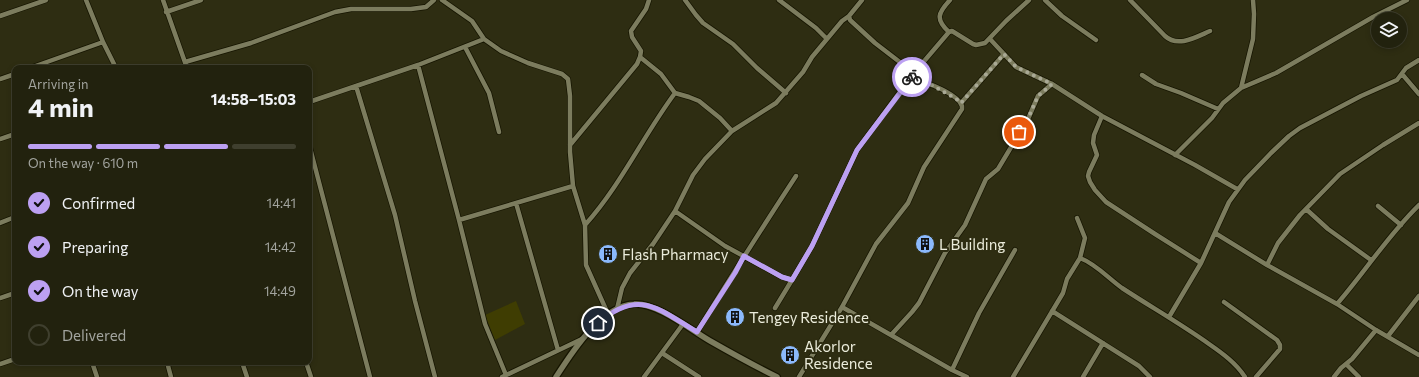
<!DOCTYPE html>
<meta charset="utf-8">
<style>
:root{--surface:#22220e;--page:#2a2a17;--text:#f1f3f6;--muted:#a2a49e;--line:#3f3f2e;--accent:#bca0f2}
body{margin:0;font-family:Commissioner,sans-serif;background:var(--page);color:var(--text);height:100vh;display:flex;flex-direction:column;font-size:15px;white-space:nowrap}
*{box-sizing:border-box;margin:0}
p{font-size:13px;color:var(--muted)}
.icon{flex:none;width:22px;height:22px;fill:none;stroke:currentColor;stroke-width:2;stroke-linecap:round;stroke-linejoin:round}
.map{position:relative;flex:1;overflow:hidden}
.panel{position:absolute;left:12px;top:65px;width:300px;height:300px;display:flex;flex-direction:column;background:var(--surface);border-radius:8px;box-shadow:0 2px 6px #0003,0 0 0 1px var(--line)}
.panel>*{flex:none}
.fabs{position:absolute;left:1371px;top:12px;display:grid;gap:8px}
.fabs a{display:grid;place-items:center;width:36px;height:36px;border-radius:50%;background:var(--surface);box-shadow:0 2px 6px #0003,0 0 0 1px var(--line);font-size:20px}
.pin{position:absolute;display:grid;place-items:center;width:34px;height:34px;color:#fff;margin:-17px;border:2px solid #fff;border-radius:50%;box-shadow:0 1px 4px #0007}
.courier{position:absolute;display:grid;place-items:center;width:40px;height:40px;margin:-20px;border:3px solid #bca0f2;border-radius:50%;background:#fff;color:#222;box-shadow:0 1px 5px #0007}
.overview em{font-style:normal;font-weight:700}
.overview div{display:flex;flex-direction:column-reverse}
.overview{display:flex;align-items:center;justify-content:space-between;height:68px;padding:0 16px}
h1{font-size:26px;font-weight:700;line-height:30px}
.bar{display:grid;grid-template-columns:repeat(4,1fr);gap:6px 4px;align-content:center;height:48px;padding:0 16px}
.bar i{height:5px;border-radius:3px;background:var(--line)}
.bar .active{background:var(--accent)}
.bar p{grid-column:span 4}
ol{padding:0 16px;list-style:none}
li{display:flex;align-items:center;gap:12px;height:44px}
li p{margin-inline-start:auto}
li .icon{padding:4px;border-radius:50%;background:var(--accent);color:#111;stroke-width:4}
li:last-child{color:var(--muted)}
li i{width:22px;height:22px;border:2px solid var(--line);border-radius:50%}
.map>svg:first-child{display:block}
</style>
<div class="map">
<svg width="1419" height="377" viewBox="0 0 1419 377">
<rect width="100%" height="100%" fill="#2e2d12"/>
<path fill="#3f3d02" d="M516,301L525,324L495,340L485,315Z"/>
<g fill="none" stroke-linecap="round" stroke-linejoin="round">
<g stroke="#161500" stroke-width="6">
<path id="minor" d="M86,0L103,42L116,68
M163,0L187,68
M442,0L472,21L484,39L501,51L528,63L562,74L568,79L570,96V152L573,186L585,225L586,265L608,314
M685,0L696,15L703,23L733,44L757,68L786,93
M779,0L816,28L827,39
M1045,0L1062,16L1096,40
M1130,0L1165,36C1178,48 1196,37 1210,31
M166,12L201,0
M0,16L46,0
M849,16L850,20L875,43L914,73
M949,32C935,19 938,13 950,0
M990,39L1016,67L1052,84L1102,116L1195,165L1237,189
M465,47L489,93L499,132
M640,57L661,74L675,93L689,97L699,101L720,118L732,131
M185,62L251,43L335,12L351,9H411L426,7L434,0
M418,65L459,220L485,324L506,375
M30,68L103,42
M1402,74L1419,94
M1142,75L1156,84L1181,93L1218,109
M0,79L15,74
M356,86L395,215L415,301L435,377
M1241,88L1253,39L1254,14L1253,0
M309,102L418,65L484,39
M961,103L1004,54
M1102,116L1094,135L1093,143L1097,155L1089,172L1088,176L1090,182L1095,190L1106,202L1155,234L1201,263
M0,139L15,134
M309,144L370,377
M570,145L637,64L640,57L641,51L632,37L631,31L646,9L649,0
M1175,155L1212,118L1223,103L1241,88L1276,73L1373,17L1407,0
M516,203L558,350
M1378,206L1401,225
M1306,209L1328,229L1371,260
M675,211L725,246L782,277L792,280L812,246L857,150L914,73L949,32L952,31L973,44L976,45L985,43L1006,21L1029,0
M1077,218L1085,238L1080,258
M459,220L573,186
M0,223L15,217
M585,225C621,185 643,136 675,93
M1215,233L1267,265L1337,304L1376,330L1419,355
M1267,265L1278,243L1300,215L1340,174L1383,145L1419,123
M0,298L15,293
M1224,302L1277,340L1280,345V349L1256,377
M1337,304C1365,272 1388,235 1419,205
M842,307L952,370L967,377
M775,308L792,280
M617,309L622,288L630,273L653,244L675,211L693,175L705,159L732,131L776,103L803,72L812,57L842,21L849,16L862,0
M1052,311L1139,366L1150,377
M1169,317L1201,263L1229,202L1245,180L1271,153L1289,136L1300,128L1361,96L1397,80L1406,68L1419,60
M697,332C729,280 762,228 796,176
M891,335L912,312L919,303L945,253L965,225L986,179L998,169L1028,119L1038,96L1052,84
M1388,336L1419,296
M662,353L699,377
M92,362L97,377
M167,362L171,377
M242,362L247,377
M306,362L311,377
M0,364L15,359
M1346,364L1359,377
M952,370L979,313L1015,250
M502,377L582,339
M644,377L683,324
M799,377L842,307L876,244L908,203L924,167L962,109V106C958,93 924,82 912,77
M1013,377L1063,293L1067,279L1080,258C1096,264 1108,278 1122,288C1151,307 1181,324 1209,344C1222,353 1236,363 1245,377
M1083,377L1103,343
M1334,377L1341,368L1352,359L1376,330"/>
</g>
<g stroke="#161500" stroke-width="8">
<path id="tertiary" d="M556,377C572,352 601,306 634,304C657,302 692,331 712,342C733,354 755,366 777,377"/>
</g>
<use href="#minor" stroke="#7c7c5e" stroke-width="4.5"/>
<use href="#tertiary" stroke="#7c7c5e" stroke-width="5.5"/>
</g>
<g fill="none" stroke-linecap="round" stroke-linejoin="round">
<path stroke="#a9a995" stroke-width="4" stroke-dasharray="0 7.2" d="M912,77L928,83L958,100L961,103L1004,54L1016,67L1052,84L1038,96L1030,114L1019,132"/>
<path stroke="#bca0f2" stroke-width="5" d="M598,323C639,288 658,309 697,332L735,273L744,256L782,277L792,280L812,246L857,150L912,77"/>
</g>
<defs>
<g id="building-disc" transform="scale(1)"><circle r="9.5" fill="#8bb9fc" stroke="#2e2d12"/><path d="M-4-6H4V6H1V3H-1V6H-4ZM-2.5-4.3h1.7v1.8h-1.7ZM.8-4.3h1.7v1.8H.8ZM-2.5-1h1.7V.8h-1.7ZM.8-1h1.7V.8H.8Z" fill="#111"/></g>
</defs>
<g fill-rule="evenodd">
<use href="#building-disc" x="925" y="244"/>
<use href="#building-disc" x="608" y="254"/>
<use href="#building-disc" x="735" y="317"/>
<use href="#building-disc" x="790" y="355"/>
</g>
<g text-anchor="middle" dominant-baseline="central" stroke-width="4" stroke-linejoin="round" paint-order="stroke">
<g font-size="15" fill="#ebecdb" stroke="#2e2d12" text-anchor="start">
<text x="939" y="244">L Building</text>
<text x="622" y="254">Flash Pharmacy</text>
<text x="749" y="317">Tengey Residence</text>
<text x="804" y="346">Akorlor<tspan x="804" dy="17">Residence</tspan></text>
</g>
</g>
</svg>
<div class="fabs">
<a><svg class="icon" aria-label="layers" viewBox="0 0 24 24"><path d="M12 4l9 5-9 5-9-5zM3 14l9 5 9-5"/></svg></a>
</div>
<div class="pin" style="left:1019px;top:132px;background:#ea580c"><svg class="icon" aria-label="bag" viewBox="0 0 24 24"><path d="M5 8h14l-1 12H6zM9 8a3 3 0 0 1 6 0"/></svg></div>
<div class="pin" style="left:598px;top:323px;background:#1f2937"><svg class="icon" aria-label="home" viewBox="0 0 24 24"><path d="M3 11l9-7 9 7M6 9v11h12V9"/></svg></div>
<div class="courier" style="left:912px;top:77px"><svg class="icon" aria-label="bike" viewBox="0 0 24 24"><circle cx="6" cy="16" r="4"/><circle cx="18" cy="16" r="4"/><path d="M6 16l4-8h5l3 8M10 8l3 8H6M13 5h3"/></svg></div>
<section class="panel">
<div class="overview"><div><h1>4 min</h1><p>Arriving in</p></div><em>14:58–15:03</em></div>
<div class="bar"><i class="active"></i><i class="active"></i><i class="active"></i><i></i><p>On the way · 610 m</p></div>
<ol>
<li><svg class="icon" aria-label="check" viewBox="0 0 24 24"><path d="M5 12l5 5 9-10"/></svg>Confirmed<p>14:41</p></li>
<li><svg class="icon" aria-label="check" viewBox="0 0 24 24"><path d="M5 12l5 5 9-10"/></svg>Preparing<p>14:42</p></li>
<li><svg class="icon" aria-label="check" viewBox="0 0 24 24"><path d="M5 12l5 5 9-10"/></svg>On the way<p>14:49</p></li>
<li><i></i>Delivered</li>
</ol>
</section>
</div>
